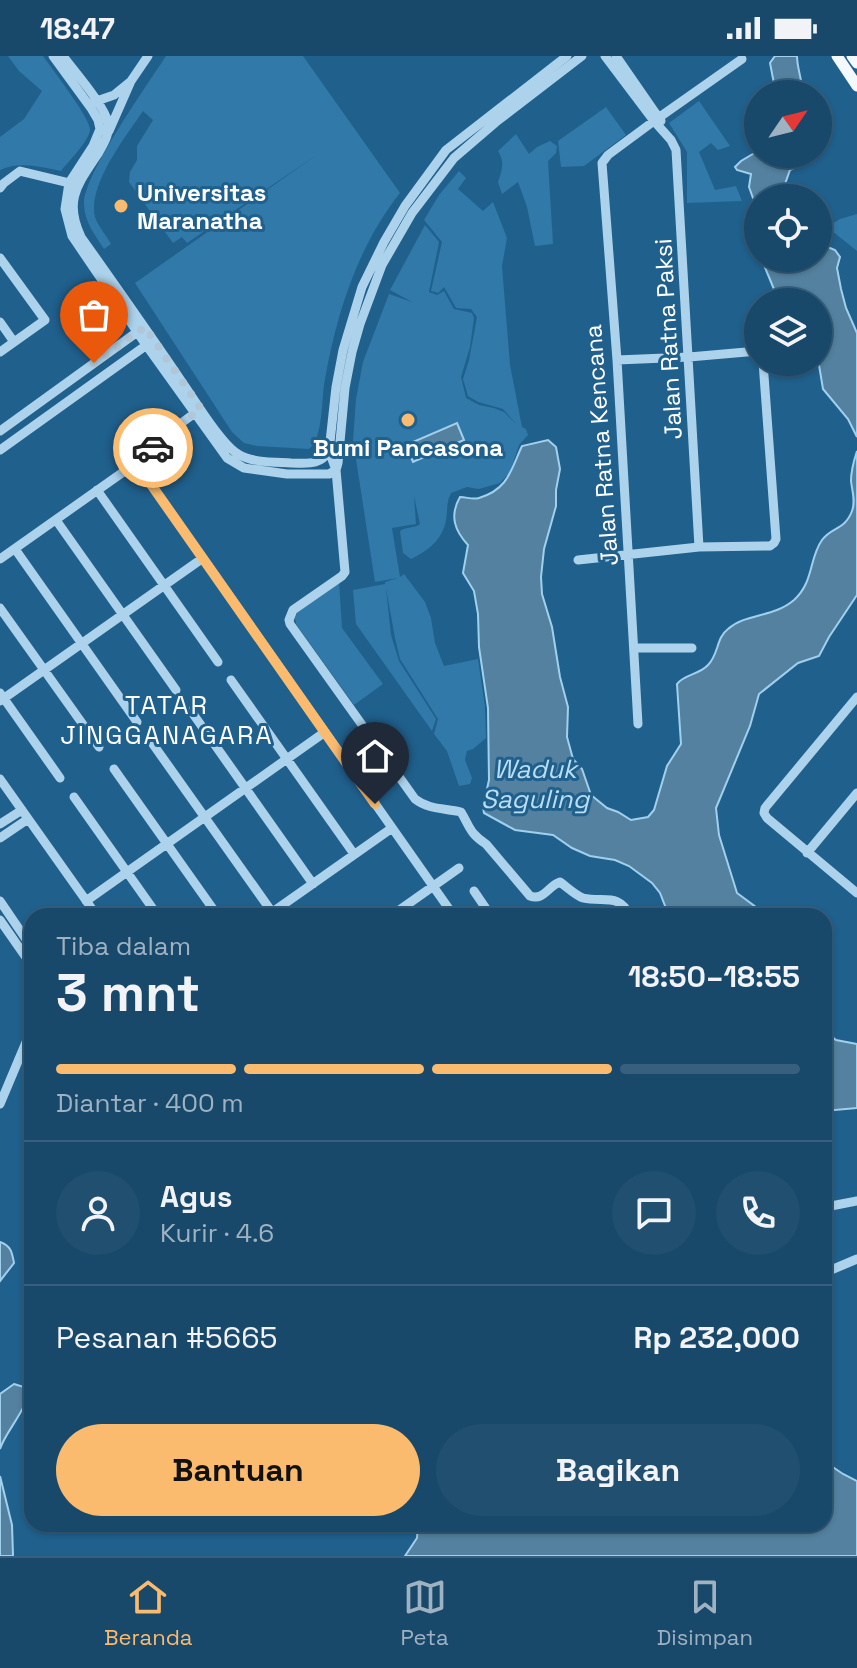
<!DOCTYPE html>
<html lang="id">
<meta charset="utf-8">
<style>
:root{--surface:#18486a;--page:#214f70;--text:#f1f3f6;--muted:#9fb2c1;--line:#36607e;--accent:#fabb6e}
body{margin:0;font-family:"Space Grotesk",sans-serif;background:var(--page);color:var(--text);height:100vh;display:flex;flex-direction:column;font-size:30px;white-space:nowrap}
*{box-sizing:border-box;margin:0}
p{font-size:26px;color:var(--muted)}
.icon{flex:none;width:44px;height:44px;fill:none;stroke:currentColor;stroke-width:2;stroke-linecap:round;stroke-linejoin:round}
.map{position:relative;flex:1;overflow:hidden}
.sheet{position:absolute;left:24px;top:852px;width:808px;height:624px;display:flex;flex-direction:column;background:var(--surface);border-radius:24px;box-shadow:0 2px 6px #0004,0 0 0 2px var(--line)}
.sheet>*{flex:none}
.needle{width:52px;rotate:55deg}
.buttons{position:absolute;left:744px;top:24px;display:grid;gap:16px}
.buttons a{display:grid;place-items:center;width:88px;height:88px;border-radius:50%;background:var(--surface);box-shadow:0 2px 6px #0004,0 0 0 2px var(--line);font-size:40px}
.pin{position:absolute;display:grid;place-items:center;width:68px;height:68px;color:#fff;margin:-82px -34px;border-radius:50% 50% 50% 0;rotate:-45deg;box-shadow:0 0 8px #0007}
.pin .icon{rotate:45deg}
.courier{position:absolute;display:grid;place-items:center;width:80px;height:80px;margin:-40px;border:6px solid #fabb6e;border-radius:50%;background:#fff;color:#222;box-shadow:0 2px 10px #0007}
.head em{font-style:normal;font-weight:600}
.head div{display:flex;flex-direction:column-reverse}
.head{display:flex;align-items:center;justify-content:space-between;height:136px;padding:0 32px}
h1{font-size:52px;font-weight:600;line-height:60px}
.bar{display:grid;grid-template-columns:repeat(4,1fr);gap:12px 8px;align-content:center;height:96px;padding:0 32px}
.bar i{height:10px;border-radius:6px;background:var(--line)}
.bar .active{background:var(--accent)}
.bar p{grid-column:span 4}
.line{display:flex;align-items:center;gap:20px;padding:0 32px;border-top:2px solid var(--line)}
.line div{flex:1}
.round{display:grid;place-items:center;flex:none;width:84px;height:84px;border-radius:42px;background:var(--page)}
.primary-button{display:flex;gap:16px;margin-top:auto;padding:16px 32px}
.primary-button a{flex:1;height:92px;border-radius:48px;background:var(--accent);color:#111;font-size:32px;font-weight:600;line-height:92px;text-align:center}
.primary-button a+a{background:var(--page);color:var(--text)}
.status{display:flex;justify-content:space-between;align-items:center;height:56px;padding:0 40px;background:var(--surface);direction:ltr}
.status svg{height:22px;fill:currentColor}
.tab-bar{display:flex;justify-content:space-around;align-items:center;height:112px;border-top:2px solid var(--line);background:var(--surface);font-size:22px;color:var(--muted)}
.tab-bar a{display:grid;justify-items:center;gap:4px}
.tab-bar .active{color:var(--accent)}
.map>svg:first-child{display:block}
</style>
<div class="status"><b>18:47</b><svg viewBox="0 0 49 12"><path d="M0 12V9h3v3zM5 12V6h3v6zM10 12V3h3v9zM15 12V0h3v12zM26 1h20v11H26zM47 4h2v5h-2z"/></svg></div>
<div class="map">
<svg width="857" height="1500" viewBox="0 0 857 1500">
<rect width="100%" height="100%" fill="#20608d"/>
<path fill="#3079a8" d="M8,0H43C52,13 91,63 90,74C89,85 68,106 61,115C41,111 20,105 0,114V81L24,63L42,35L19,15Z
M166,0H303L400,137C358,190 337,256 325,323C321,342 324,381 309,393L257,390L244,387L232,376L135,227L318,98L187,187L182,181L173,187L129,126L130,116L137,104V90L153,64L143,55C126,80 87,130 95,161C98,170 106,179 111,188L104,193C95,179 84,165 84,148C83,119 148,28 166,0Z
M699,45L730,90L718,94L711,87L699,96L715,134L736,130L742,145L687,147V96L669,67Z
M606,51L626,79L584,110L561,111L558,85Z
M516,78L529,98L537,91L550,85L557,90L556,97L548,105L553,188L535,190L527,151L518,126L502,138L498,126C502,115 505,106 498,95Z
M459,115L466,122L458,133L483,155L493,146L507,182L502,210L510,309L522,371L526,373L528,379L519,389L510,416L500,427L479,433L467,431L451,437C446,447 448,453 446,464C443,483 428,495 411,503L403,497L400,475C407,470 414,473 420,468L414,440L416,468L392,472L400,521L404,518L425,546L431,562L435,587L444,610L478,603L485,651L486,682L473,693L467,695L465,704L472,722L470,728L459,730L447,695L434,678L438,663L400,603L395,582L386,532L391,579L399,605L436,663L432,675L356,568L353,534L385,528V526L398,522L375,526L353,384L356,343L363,306L389,238L412,246L390,234L425,169L439,186L429,236L437,239L444,235L454,253L472,257L474,262L470,291L461,321L466,342L479,349L494,352L504,356L517,369L503,353L478,346L468,340L463,323L469,304L477,261L471,253L456,252L444,231L438,237L431,235L442,186L424,164L439,139Z
M857,158V195L827,171L840,163Z
M339,525L342,572L383,628L354,649L296,568L295,562L299,553Z"/>
<path fill="#53819f" stroke="#a1d0ed" stroke-width="2" d="M775,0H797C797,13 803,25 802,38H776L770,7Z
M758,95V98H816L814,103L790,114L785,128L790,142H758V156L749,131L751,118L737,114L735,111L741,105Z
M818,187L835,194L840,201L837,212L841,233L846,252L857,277V381L848,363L823,333L818,303V246H775L776,238L761,202H818Z
M457,367L464,384L413,406L406,389Z
M548,384L556,391L560,413L556,434V450L544,493L541,521L542,538L552,571L560,621L568,651L567,681L573,703L582,713L591,739L607,752L618,756L631,764L648,761L654,754L667,710L681,688L677,628C684,618 699,619 708,609C719,598 716,582 728,573C746,557 773,562 794,544C814,526 809,502 822,484C831,471 845,474 852,455C856,445 852,435 851,425C851,415 854,404 857,395V539L829,581L819,600L798,607L759,638L750,670L716,752L719,779L737,837L768,860H669L660,837L652,827L629,810L615,804L590,800L572,792L553,779L515,774L484,757L483,751L489,724L488,652L479,591L478,558L474,535L463,517L468,489C455,475 449,460 460,441C467,441 472,444 479,442C509,433 511,413 522,390Z
M824,974L836,984L857,988V1052L824,1055Z
M0,1186C11,1190 12,1196 14,1207L0,1225Z
M14,1328L27,1332C31,1350 6,1374 0,1393V1338Z
M824,1405L843,1418L857,1425V1500H405L417,1482L418,1468H824Z
M0,1420L12,1469L13,1500H0Z"/>
<g fill="none" stroke-linecap="round" stroke-linejoin="round">
<path stroke="#add3ec" stroke-width="9" d="M53,0L91,52L98,64L100,73L93,90L69,127L65,153L72,180L146,289L227,402L244,412L287,418H329L336,414L338,407L345,332L352,296L360,268L382,209L412,157L454,102L496,66L582,0
M63,0C74,15 105,50 108,67C110,78 104,87 99,96C79,127 63,143 81,181C115,229 149,277 182,326C194,343 221,388 238,398C252,407 275,406 291,407C307,407 320,410 329,395
M567,0L446,94L405,150L384,186L362,231L343,294L336,331L329,395L336,414L345,516L342,520L293,554L289,564L290,568L415,743C429,754 445,752 461,756C470,771 470,778 486,788L530,840C544,845 548,830 560,826C567,831 575,839 583,842C603,847 619,836 630,860
M605,0L654,65L671,84L676,94L699,491
M616,0L661,65
M91,47L114,39L130,26
M109,75L131,25L148,0
M0,132L4,127L20,115L74,128
M0,202L45,264L0,296
M0,266L14,286
M617,304L689,301L758,295
M0,375L140,274
M0,394L148,288
M136,407L454,860
M97,434L218,606
M56,464L176,634
M15,493L137,666
M0,503L136,407L176,371L199,354
M578,504L699,491L770,490L774,487L776,483L763,306
M0,552L99,691
M634,592H692
M231,624L354,798
M0,637L60,722
M857,641L765,752L764,757L767,762L857,837
M0,645L203,502
M191,655L313,828
M638,668L617,304L602,107L608,99L654,65L742,3
M150,684L272,856
M114,713L218,860
M0,723L97,860
M74,741L158,860
M0,768L22,754
M0,782L28,763
M807,797L857,737
M474,835L491,860
M0,845L32,892
M86,845L325,676
M267,860L392,772
M391,860L459,812
M0,864L32,910
M0,1048L32,972
M824,1153L831,1150L857,1145
M824,1217L857,1203"/>
<path stroke="#f3f9ff" stroke-width="11" d="M837,0L857,30
M852,0L857,7"/>
</g>
<g fill="none" stroke-linecap="round" stroke-linejoin="round">
<path stroke="#b1c7d7" stroke-width="8" stroke-dasharray="0 14.4" d="M94,307L145,271L201,353L173,373L153,392"/>
<path stroke="#fabb6e" stroke-width="10" d="M153,392L136,407L375,748"/>
</g>
<g fill="#fabb6e" stroke="#20608d" stroke-width="3">
<circle cx="121" cy="150" r="8"/>
<circle cx="408" cy="364" r="8"/>
</g>
<g text-anchor="middle" dominant-baseline="central" stroke-width="6" stroke-linejoin="round" paint-order="stroke">
<g font-size="24" font-weight="bold" fill="#fff" stroke="#20608d" text-anchor="start">
<text x="137" y="136">Universitas<tspan x="137" dy="28">Maranatha</tspan></text>
<text x="408" y="391" text-anchor="middle">Bumi Pancasona</text>
</g>
<g font-size="24" fill="#fff" stroke="#20608d">
<text transform="translate(668 283) rotate(-93)">Jalan Ratna Paksi</text>
<text transform="translate(601 389) rotate(-94)">Jalan Ratna Kencana</text>
</g>
<g font-size="26" letter-spacing="2" fill="#fff" stroke="#20608d">
<text x="167" y="649">TATAR<tspan x="167" dy="30">JINGGANAGARA</tspan></text>
</g>
<g font-size="26" font-style="italic" fill="#b9ddf3" stroke="#20608d">
<text x="535" y="713">Waduk<tspan x="535" dy="30">Saguling</tspan></text>
</g>
</g>
</svg>
<div class="buttons">
<a><svg class="needle" viewBox="-14 -14 28 28"><path d="M0-13l5 13h-10z" fill="#e53935"/><path d="M0 13l5-13h-10z" fill="#9fb2c1"/></svg></a>
<a><svg class="icon" aria-label="locate" viewBox="0 0 24 24"><circle cx="12" cy="12" r="6"/><path d="M12 2v4M12 18v4M2 12h4M18 12h4"/></svg></a>
<a><svg class="icon" aria-label="layers" viewBox="0 0 24 24"><path d="M12 4l9 5-9 5-9-5zM3 14l9 5 9-5"/></svg></a>
</div>
<div class="pin" style="left:94px;top:307px;background:#ea580c"><svg class="icon" aria-label="bag" viewBox="0 0 24 24"><path d="M5 8h14l-1 12H6zM9 8a3 3 0 0 1 6 0"/></svg></div>
<div class="pin" style="left:375px;top:748px;background:#1f2937"><svg class="icon" aria-label="home" viewBox="0 0 24 24"><path d="M3 11l9-7 9 7M6 9v11h12V9"/></svg></div>
<div class="courier" style="left:153px;top:392px"><svg class="icon" aria-label="car" viewBox="0 0 24 24"><path d="M5 17H2v-5l4-1 3-4h7l3 4 3 1v5h-3M9 17h6M6 11h13"/><circle cx="7" cy="17" r="2"/><circle cx="17" cy="17" r="2"/></svg></div>
<section class="sheet">
<div class="head"><div><h1>3 mnt</h1><p>Tiba dalam</p></div><em>18:50–18:55</em></div>
<div class="bar"><i class="active"></i><i class="active"></i><i class="active"></i><i></i><p>Diantar · 400 m</p></div>
<div class="line" style="height:144px"><a class="round"><svg class="icon" aria-label="person" viewBox="0 0 24 24"><circle cx="12" cy="8" r="4"/><path d="M4 21q1-7 8-7t8 7"/></svg></a><div><b>Agus</b><p>Kurir · 4.6</p></div><a class="round"><svg class="icon" aria-label="chat" viewBox="0 0 24 24"><path d="M4 5h16v11H9l-5 4z"/></svg></a><a class="round"><svg class="icon" aria-label="phone" viewBox="0 0 24 24"><path d="M5 4h4l2 5-3 2q2 4 5 5l2-3 5 2v4C11 20 4 13 5 4z"/></svg></a></div>
<div class="line" style="height:104px"><div>Pesanan #5665</div><b>Rp 232,000</b></div>
<div class="primary-button"><a>Bantuan</a><a>Bagikan</a></div>
</section>
</div>
<nav class="tab-bar">
<a class="active"><svg class="icon" aria-label="home" viewBox="0 0 24 24"><path d="M3 11l9-7 9 7M6 9v11h12V9"/></svg>Beranda</a>
<a><svg class="icon" aria-label="map" viewBox="0 0 24 24"><path d="M3 6l6-2 6 2 6-2v14l-6 2-6-2-6 2zM9 4v14M15 6v14"/></svg>Peta</a>
<a><svg class="icon" aria-label="saved" viewBox="0 0 24 24"><path d="M7 4h10v16l-5-4-5 4z"/></svg>Disimpan</a>
</nav>
